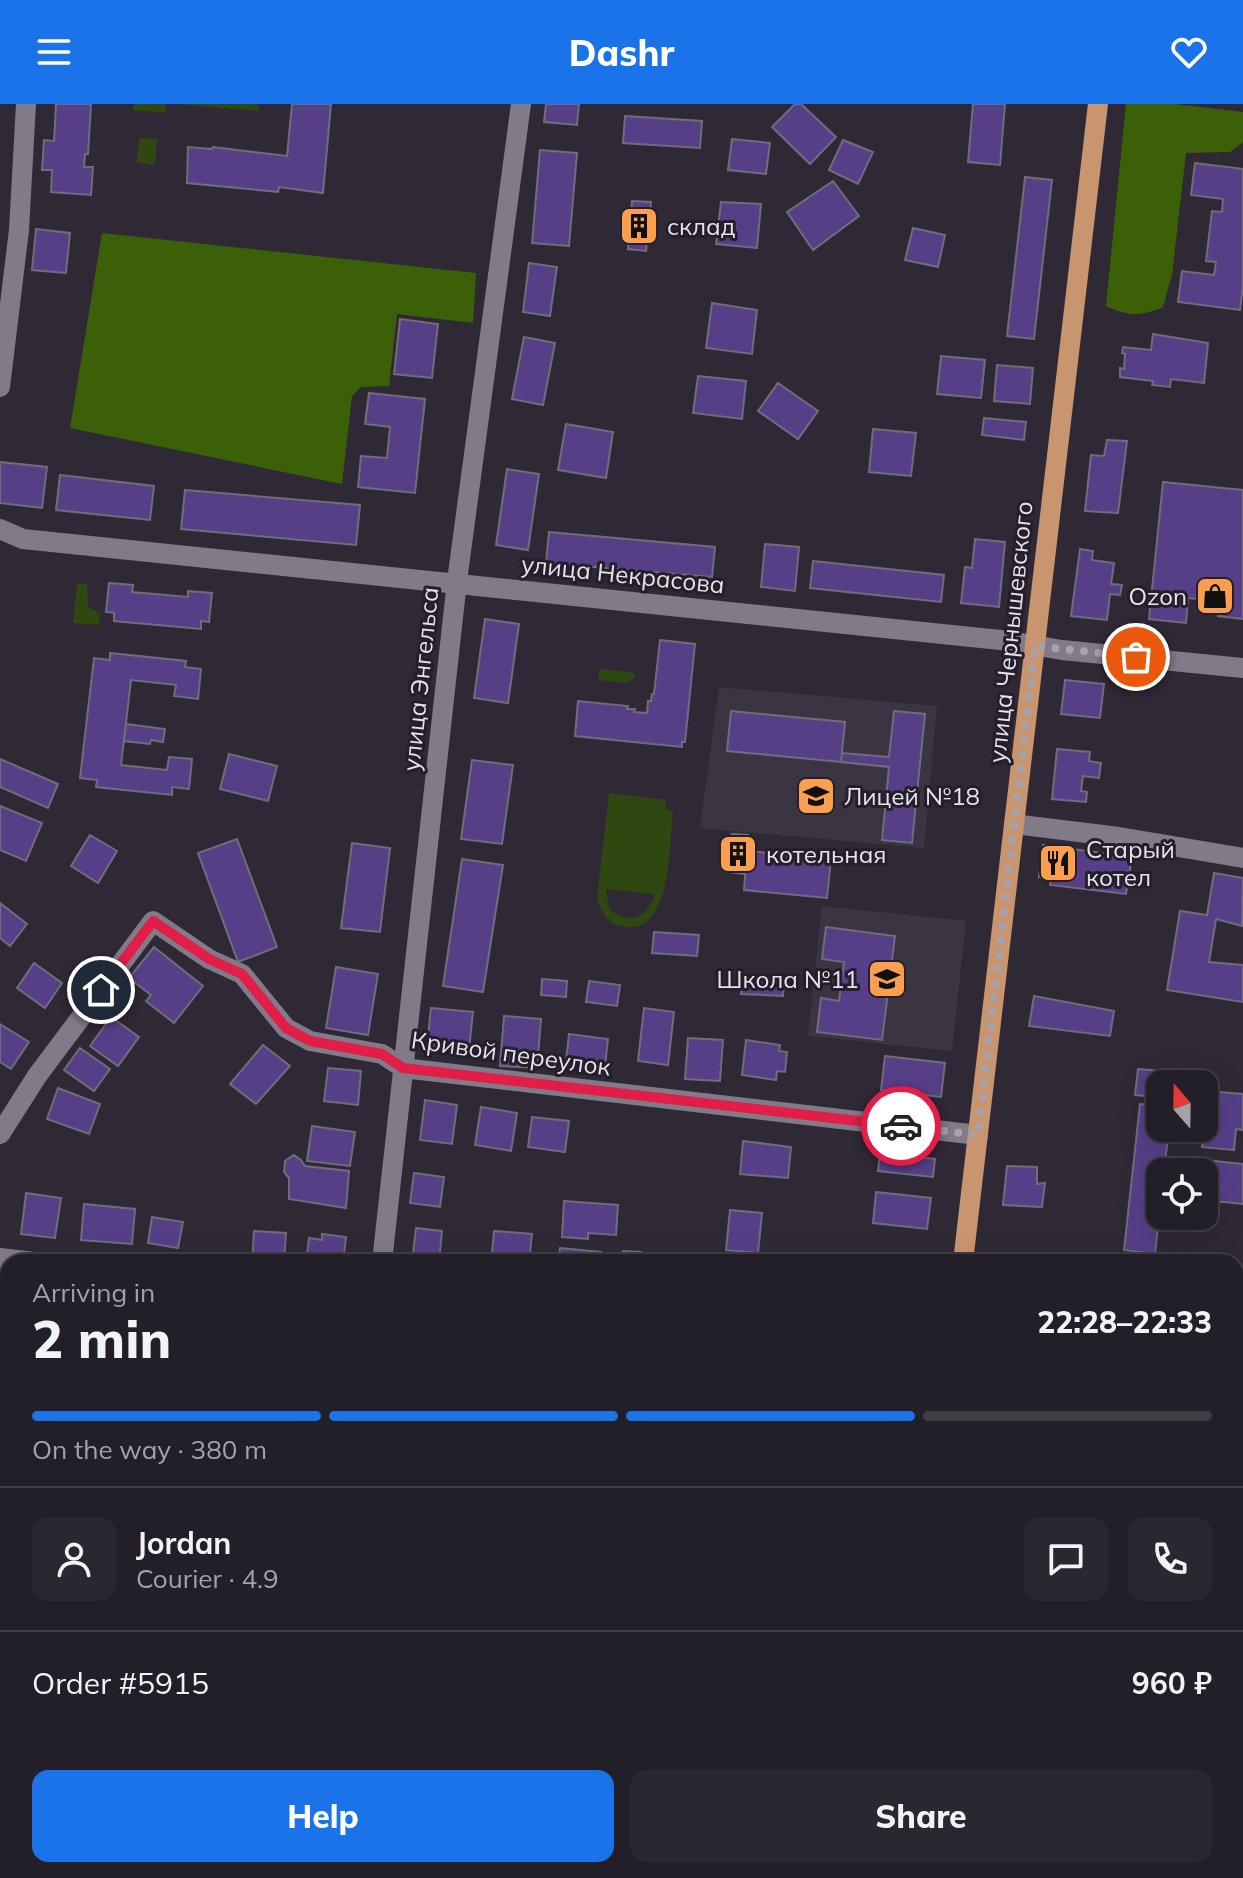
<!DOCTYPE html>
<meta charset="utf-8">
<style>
:root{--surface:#231f28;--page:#2b2730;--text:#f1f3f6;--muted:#a3a2a8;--line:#403d45;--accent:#1a73e8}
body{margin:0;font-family:Mulish,sans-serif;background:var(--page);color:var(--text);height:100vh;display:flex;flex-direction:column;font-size:30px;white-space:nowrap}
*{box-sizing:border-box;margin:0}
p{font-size:26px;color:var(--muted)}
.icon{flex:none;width:44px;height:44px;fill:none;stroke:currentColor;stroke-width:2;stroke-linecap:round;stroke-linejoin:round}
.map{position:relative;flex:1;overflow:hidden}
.drawer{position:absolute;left:0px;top:1150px;width:1244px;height:624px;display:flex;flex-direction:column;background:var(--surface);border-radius:24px 24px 0 0;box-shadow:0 8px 32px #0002,0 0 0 2px var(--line)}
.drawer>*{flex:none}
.needle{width:52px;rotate:340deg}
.controls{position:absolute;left:1146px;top:966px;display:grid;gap:16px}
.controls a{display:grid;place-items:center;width:72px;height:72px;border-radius:16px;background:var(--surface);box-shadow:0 8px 32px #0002,0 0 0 2px var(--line);font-size:40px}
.pin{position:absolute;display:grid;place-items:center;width:68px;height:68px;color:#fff;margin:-34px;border:4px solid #fff;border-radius:50%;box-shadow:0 2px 8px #0007}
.courier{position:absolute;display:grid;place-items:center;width:80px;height:80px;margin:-40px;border:6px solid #e11d48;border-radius:50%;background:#fff;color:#222;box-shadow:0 2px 10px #0007}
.overview em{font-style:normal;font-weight:800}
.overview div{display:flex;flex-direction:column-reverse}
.overview{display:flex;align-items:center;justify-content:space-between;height:136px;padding:0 32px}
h1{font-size:52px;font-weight:800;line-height:60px}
.bar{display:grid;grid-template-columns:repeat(4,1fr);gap:12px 8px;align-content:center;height:96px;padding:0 32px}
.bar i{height:10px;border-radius:6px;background:var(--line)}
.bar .active{background:var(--accent)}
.bar p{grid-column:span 4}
.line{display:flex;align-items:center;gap:20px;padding:0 32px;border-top:2px solid var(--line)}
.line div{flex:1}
.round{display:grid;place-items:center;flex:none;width:84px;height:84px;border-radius:16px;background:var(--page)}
.action{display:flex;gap:16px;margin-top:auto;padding:16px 32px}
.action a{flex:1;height:92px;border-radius:16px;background:var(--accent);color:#fff;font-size:32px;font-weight:800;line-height:92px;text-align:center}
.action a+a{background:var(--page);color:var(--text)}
header{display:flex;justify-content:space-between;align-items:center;height:104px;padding:0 32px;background:var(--accent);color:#fff;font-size:36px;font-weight:800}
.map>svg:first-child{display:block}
</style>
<header><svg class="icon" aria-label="menu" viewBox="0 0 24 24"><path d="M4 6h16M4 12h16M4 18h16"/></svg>Dashr<svg class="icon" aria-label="heart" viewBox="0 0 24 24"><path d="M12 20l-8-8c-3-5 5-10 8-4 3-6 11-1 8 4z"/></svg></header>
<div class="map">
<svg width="1243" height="1774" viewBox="0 0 1243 1774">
<rect width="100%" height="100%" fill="#2f2935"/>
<path fill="#3b3443" d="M719,583L937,602L924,744L700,724Z
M822,802L966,817L952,947L808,932Z
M1236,1424H1243V1584H1238L1236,1670Z"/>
<path fill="#2f4811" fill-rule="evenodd" d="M134,0H166L165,9L133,6Z
M177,0H259L258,7Z
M139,34L157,35L155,60L137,59Z
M77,479L87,480L88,503L100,510L99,521L73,519Z
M600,565L635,569L634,574L628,579L598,576Z
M609,689L666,696L665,705L673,707C669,738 673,828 626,823C608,822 602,809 597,794ZM606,785L654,790L655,791C647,815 628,821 609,805Z"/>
<path fill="#3c6008" d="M1126,0H1175L1243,8V38L1230,48L1186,49L1172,171L1163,203C1141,213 1127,212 1106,202Z
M102,129L476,169L473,219L397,210L389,282L361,283L352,292L342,380L70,324Z"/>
<path fill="#573f88" stroke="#706d7b" stroke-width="2" d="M56,0H91L88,50H85L84,63H93L91,91L51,88L52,66H42L44,36L54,37Z
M292,0H331L323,89L279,83L278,88L187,79L188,43L212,45L213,43L287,52Z
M546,0H579L577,21L544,18Z
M795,0H801L836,33L810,60L772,23Z
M973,0H1005L1000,61L968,58Z
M625,12L702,17L700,44L623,39Z
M732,35L770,39L766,70L728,66Z
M843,36L873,48L858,80L829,66Z
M540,46L577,49L569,142L532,139Z
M1195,59L1243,65V181L1240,206L1178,198L1182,167L1214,171L1216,158L1206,157L1212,107L1222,108L1223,95L1191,91Z
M1025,73L1052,76L1034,235L1007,232Z
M833,77L859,112L813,146L787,108Z
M632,97L651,98L646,147L628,145Z
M721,98L761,100L757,144L716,140Z
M913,124L945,131L938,163L905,156Z
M36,125L70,129L66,169L32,166Z
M529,159L557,163L550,212L523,208Z
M712,199L757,206L752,250L706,244Z
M400,215L438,220L432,274L394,270Z
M1153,230L1208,239L1204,279L1171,275L1170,283L1152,281L1153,277L1120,273V264L1124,265L1125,250L1122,249L1123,243L1151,246Z
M524,233L555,239L543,301L512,295Z
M941,252L985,256L981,294L937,290Z
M997,261L1033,264L1030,300L994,297Z
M698,272L746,277L742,315L693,309Z
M778,279L818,307L798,335L758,307Z
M369,289L425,295L415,389L358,383L361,352L387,354L390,323L365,320Z
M984,314L1026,318L1024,336L982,331Z
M566,320L613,328L606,374L558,366Z
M873,325L916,329L911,372L869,368Z
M1107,336L1127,337L1118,409L1085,407L1091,351L1104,352Z
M0,358L47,363L42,404L0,399Z
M507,365L539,370L528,446L496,441Z
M60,371L154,382L150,416L56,406Z
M1163,378L1243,386V515L1218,512L1219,497L1188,494L1186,519L1149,515Z
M185,386L360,401L356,441L181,425Z
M549,428L715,443L712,473L546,459Z
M975,435L1005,438L999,503L961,499L965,463L972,464Z
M765,440L799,443L795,487L761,483Z
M1080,445L1093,447L1092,456L1114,459L1111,480L1122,481L1120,491L1110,490L1107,516L1071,512Z
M813,457L944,471L941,498L810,484Z
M109,479L133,481L132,488L188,493V487L212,489L209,518L201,517V525L114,517V509L106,508Z
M485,515L519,520L508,599L474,594Z
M660,536L695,540L685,638H682V643L575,632L578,597L628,602L627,605H635L634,608L647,609L648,597H651L652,590H654Z
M110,549L186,557L185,563L201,565L198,595L174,592L176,581L131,576L121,661L167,666L169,653L192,655L189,685L172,683V691L96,683L97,676L80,674L94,554L110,556Z
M1065,576L1104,580L1100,614L1061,610Z
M731,607L845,618L841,658L727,647Z
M894,607L925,610L912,739L882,736L889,663L841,658L842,649L889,653Z
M126,620L165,625L163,638L151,636L150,640L124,637Z
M1057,645L1090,648L1089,657L1101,659L1099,674L1083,672L1081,687L1087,688L1086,698L1052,695Z
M229,650L277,662L268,697L220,685Z
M0,655L58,680L48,704L0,683Z
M472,656L513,661L502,740L461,735Z
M0,702L42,719L26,757L0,746Z
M732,730L748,731L744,770L728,768Z
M90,731L117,747L98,779L71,762Z
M237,735L277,843L238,858L198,749Z
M352,739L390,744L380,828L341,824Z
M1043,741L1132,753L1126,790L1050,781L1051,774L1039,773Z
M747,747L831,755L827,794L744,786Z
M462,755L503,761L483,888L443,882Z
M1214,769L1243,774L1242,822L1216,815L1209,858L1243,861V898L1167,886L1180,807L1207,811Z
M0,799L27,820L10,842L0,834Z
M826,823L895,832L882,936L817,928L821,894L839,897L844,858L822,855Z
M654,828L699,831L697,852L652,849Z
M154,843L203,882L174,919L146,897L151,891L129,874Z
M34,859L62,879L45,904L17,884Z
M336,863L378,870L368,931L326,924Z
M742,873L784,875L783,892L741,890Z
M542,875L567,877L566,893L541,891Z
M589,877L620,881L617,902L586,898Z
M1034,892L1114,907L1110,932L1029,922Z
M431,904L473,908L469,946L427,941Z
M644,904L674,908L668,961L638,957Z
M504,912L541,915L537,964L500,962Z
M111,913L139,933L118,962L90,942Z
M0,920L29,938L11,965L0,958Z
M569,930L608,935L605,962L566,957Z
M688,934L723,936L720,977L685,975Z
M746,936L780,941L779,947L787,948L785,968L777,967L776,976L742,971Z
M263,941L290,962L256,1000L230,980Z
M80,944L110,965L94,987L64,966Z
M885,952L945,959L941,993L881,986Z
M328,964L361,967L358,1001L324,997Z
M1138,965L1173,968L1171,980H1160V993L1135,991Z
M58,984L100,1000L89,1030L47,1015Z
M1207,987L1243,990V1026L1236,1025L1234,1046L1202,1043Z
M425,996L457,1001L452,1040L420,1036Z
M1140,1000L1160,1002V1024H1169L1164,1068H1160V1103L1155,1150L1124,1146Z
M481,1003L517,1009L511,1047L475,1041Z
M532,1013L569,1017L565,1048L528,1043Z
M312,1022L355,1028L350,1062L307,1057Z
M743,1037L791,1043L788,1074L740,1070Z
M880,1049L935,1055L933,1073L878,1067Z
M294,1051L301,1056L305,1062L349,1067L346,1104L289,1095V1074L284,1068L285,1057Z
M1196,1055L1243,1060V1100L1204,1096V1068H1194Z
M1007,1062L1037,1063V1080L1045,1079L1042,1103L1003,1101Z
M414,1069L444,1073L440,1103L410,1099Z
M876,1088L931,1094L927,1125L873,1119Z
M26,1089L61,1094L55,1134L21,1130Z
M564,1097L618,1101L616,1131L588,1129V1135L562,1133Z
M84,1100L135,1105L132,1140L81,1136Z
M730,1106L762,1109L758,1149L726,1146Z
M152,1113L183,1118L178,1144L148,1139Z
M416,1124L442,1127L439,1158H412Z
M254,1127L286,1129L284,1158H252Z
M494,1127L532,1130L529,1158H491Z
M322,1130L346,1133L343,1158H306L309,1134L322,1136Z
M560,1144L601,1148L600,1158H558Z
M623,1147L641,1148L640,1158H622Z
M663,1149L689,1153V1158H661Z
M1236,1227L1242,1228L1240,1247H1236Z
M1236,1346H1243V1375H1236Z
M4,1352L8,1353V1369L0,1367Z
M4,1477L8,1478V1503L0,1502V1481L4,1482Z
M0,1608L8,1609V1653L0,1652Z
M1239,1659H1243V1698H1238Z
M67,1766H106L97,1767L96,1773L69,1770Z
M241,1766H285V1771L241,1769Z
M336,1766H366L365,1774H335Z
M485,1766H508V1774H484Z
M540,1766H586V1774H540Z
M612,1766H643V1774H612Z
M667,1766H691L690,1774H666Z
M818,1766H858L857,1774H818Z
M919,1766H955L954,1772L966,1774H919Z
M988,1766H1196L1232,1767V1774H988Z
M127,1769L158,1771V1774H127Z"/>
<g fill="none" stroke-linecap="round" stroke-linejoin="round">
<path stroke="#817a88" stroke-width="20" d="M0,283L19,126L26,0
M0,425L23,435C352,468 681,501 1010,537L1062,546L1243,564
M1014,720L1119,733L1243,754
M0,1030L37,972L153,817L209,855L242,870L286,924L310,937L382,950L403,964L978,1031
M0,1154L34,1158
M382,1158L457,477L521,0
M1236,1280H1243
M0,1682H8
M1236,1732H1243
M38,1774L41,1766
M317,1774L318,1766"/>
<path stroke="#c9956e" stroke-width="20" d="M963,1158L1098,0
M892,1774L893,1766"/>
</g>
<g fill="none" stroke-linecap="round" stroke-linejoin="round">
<path stroke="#a7a2ab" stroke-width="8" stroke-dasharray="0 14.4" d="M901,1022L978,1031L1035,542L1136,553"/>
<path stroke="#e11d48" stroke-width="10" d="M101,886L153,817L209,855L242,870L286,924L310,937L382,950L403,964L901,1022"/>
</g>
<defs>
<g id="building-square" transform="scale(2)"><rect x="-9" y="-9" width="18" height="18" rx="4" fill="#fb9e50" stroke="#251f2b"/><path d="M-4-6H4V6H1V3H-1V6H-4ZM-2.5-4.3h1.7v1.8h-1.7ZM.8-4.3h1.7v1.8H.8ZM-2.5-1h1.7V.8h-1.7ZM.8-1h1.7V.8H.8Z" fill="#111"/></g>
<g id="shop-square" transform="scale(2)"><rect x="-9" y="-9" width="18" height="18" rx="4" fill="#fb9e50" stroke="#251f2b"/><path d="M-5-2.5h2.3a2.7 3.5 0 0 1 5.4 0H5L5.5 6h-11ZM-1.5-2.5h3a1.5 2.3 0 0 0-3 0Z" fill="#111"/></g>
<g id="school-square" transform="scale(2)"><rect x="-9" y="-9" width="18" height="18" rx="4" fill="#fb9e50" stroke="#251f2b"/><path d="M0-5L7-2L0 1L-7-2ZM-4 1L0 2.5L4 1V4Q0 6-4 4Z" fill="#111"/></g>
<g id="restaurant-square" transform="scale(2)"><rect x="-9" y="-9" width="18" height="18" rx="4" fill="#fb9e50" stroke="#251f2b"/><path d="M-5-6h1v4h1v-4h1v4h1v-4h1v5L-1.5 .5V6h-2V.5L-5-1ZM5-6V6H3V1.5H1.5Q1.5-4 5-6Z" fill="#111"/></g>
</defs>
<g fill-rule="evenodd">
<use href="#building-square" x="639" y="122"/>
<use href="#shop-square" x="1215" y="492"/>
<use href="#school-square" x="816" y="692"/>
<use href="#building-square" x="738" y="750"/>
<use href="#restaurant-square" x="1058" y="759"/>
<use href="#school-square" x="887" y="875"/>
</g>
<g text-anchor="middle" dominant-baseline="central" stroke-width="6" stroke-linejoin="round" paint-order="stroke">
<g font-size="24" fill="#e7e3eb" stroke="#251f2b" text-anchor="start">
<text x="667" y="122">склад</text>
<text x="1187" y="492" text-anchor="end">Ozon</text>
<text x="844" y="692">Лицей №18</text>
<text x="1086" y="745">Старый<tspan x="1086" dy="28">котел</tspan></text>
<text x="766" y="750">котельная</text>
<text x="859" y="875" text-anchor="end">Школа №11</text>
</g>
<g font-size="24" fill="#e7e3eb" stroke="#251f2b">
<text transform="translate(623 470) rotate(6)">улица Некрасова</text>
<text transform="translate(1010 528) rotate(-84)">улица Чернышевского</text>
<text transform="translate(420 575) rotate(-84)">улица Энгельса</text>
<text transform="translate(511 949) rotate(8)">Кривой переулок</text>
</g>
</g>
</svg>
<div class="controls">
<a><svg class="needle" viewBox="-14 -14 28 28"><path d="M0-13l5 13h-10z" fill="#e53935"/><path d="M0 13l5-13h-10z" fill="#a3a2a8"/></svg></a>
<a><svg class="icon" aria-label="locate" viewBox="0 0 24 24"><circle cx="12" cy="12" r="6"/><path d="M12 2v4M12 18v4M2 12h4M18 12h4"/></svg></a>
</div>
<div class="pin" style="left:1136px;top:553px;background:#ea580c"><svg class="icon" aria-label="bag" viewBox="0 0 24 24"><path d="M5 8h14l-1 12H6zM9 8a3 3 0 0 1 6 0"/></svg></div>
<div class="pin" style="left:101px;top:886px;background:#1f2937"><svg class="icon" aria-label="home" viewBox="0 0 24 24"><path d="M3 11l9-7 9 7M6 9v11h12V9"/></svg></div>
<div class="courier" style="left:901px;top:1022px"><svg class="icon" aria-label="car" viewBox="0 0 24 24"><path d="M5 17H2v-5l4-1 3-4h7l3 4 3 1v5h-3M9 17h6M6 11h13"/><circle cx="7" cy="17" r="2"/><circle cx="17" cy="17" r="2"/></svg></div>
<section class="drawer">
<div class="overview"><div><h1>2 min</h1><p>Arriving in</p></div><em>22:28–22:33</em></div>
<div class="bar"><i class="active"></i><i class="active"></i><i class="active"></i><i></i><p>On the way · 380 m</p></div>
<div class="line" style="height:144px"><a class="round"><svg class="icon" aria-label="person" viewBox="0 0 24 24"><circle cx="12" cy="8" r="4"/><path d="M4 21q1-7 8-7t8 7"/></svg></a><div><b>Jordan</b><p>Courier · 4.9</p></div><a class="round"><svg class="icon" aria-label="chat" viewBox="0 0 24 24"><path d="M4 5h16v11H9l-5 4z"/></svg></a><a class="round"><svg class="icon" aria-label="phone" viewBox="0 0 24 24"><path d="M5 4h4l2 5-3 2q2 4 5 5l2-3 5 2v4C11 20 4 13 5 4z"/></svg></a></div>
<div class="line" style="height:104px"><div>Order #5915</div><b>960 ₽</b></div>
<div class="action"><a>Help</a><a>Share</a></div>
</section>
</div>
